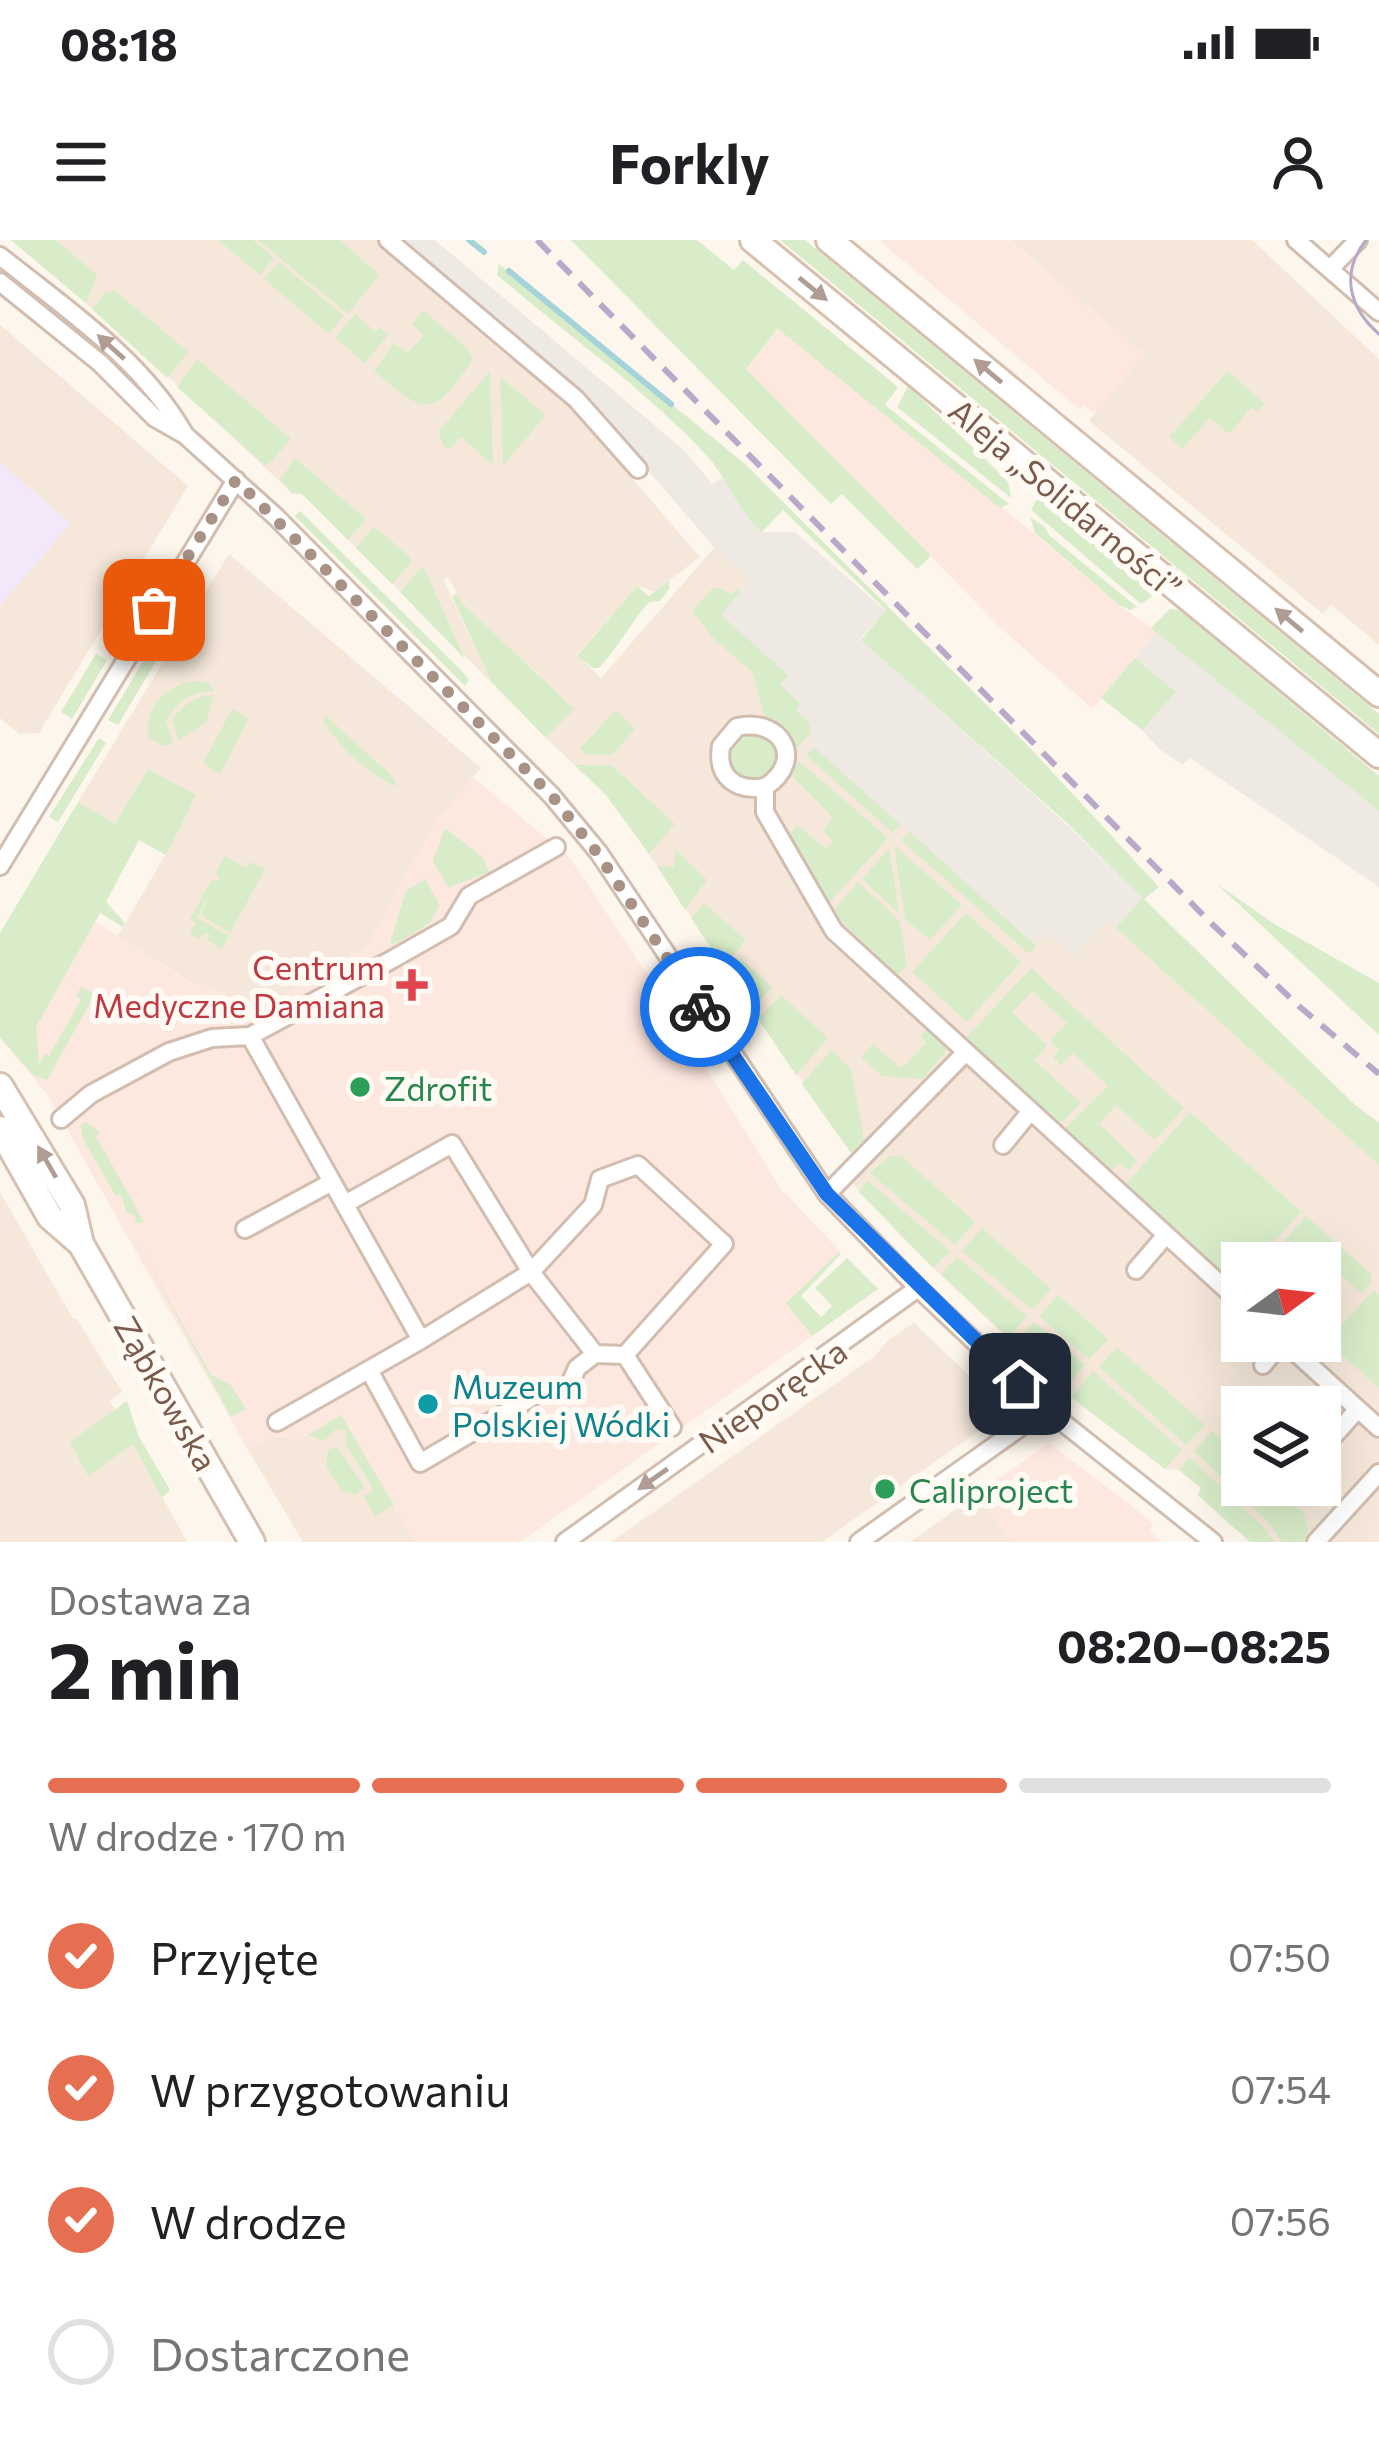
<!DOCTYPE html>
<html lang="pl">
<meta charset="utf-8">
<style>
:root{--surface:#fff;--page:#f6f6f6;--text:#202124;--muted:#757577;--line:#e0e0e0;--accent:#e76f51}
body{margin:0;font-family:Commissioner,sans-serif;background:var(--page);color:var(--text);height:100vh;display:flex;flex-direction:column;font-size:45px;white-space:nowrap}
*{box-sizing:border-box;margin:0}
p{font-size:39px;color:var(--muted)}
.icon{flex:none;width:66px;height:66px;fill:none;stroke:currentColor;stroke-width:2;stroke-linecap:round;stroke-linejoin:round}
.map{position:relative;height:1302px;overflow:hidden}
.side{display:flex;flex-direction:column;background:var(--surface);flex:1}
.side>*{flex:none}
.needle{width:78px;rotate:75deg}
.buttons{position:absolute;left:1221px;top:1002px;display:grid;gap:24px}
.buttons a{display:grid;place-items:center;width:120px;height:120px;border-radius:0px;background:var(--surface);box-shadow:0 12px 48px #0002;font-size:60px}
.pin{position:absolute;display:grid;place-items:center;width:102px;height:102px;color:#fff;margin:-51px;border-radius:24px;box-shadow:0 6px 18px #0006}
.courier{position:absolute;display:grid;place-items:center;width:120px;height:120px;margin:-60px;border:9px solid #1a73e8;border-radius:50%;background:#fff;color:#222;box-shadow:0 3px 15px #0007}
.headline em{font-style:normal;font-weight:700}
.headline div{display:flex;flex-direction:column-reverse}
.headline{display:flex;align-items:center;justify-content:space-between;height:204px;padding:0 48px}
h1{font-size:78px;font-weight:700;line-height:90px}
.bar{display:grid;grid-template-columns:repeat(4,1fr);gap:18px 12px;align-content:center;height:144px;padding:0 48px}
.bar i{height:15px;border-radius:9px;background:var(--line)}
.bar .active{background:var(--accent)}
.bar p{grid-column:span 4}
ol{padding:0 48px;list-style:none}
li{display:flex;align-items:center;gap:36px;height:132px}
li p{margin-inline-start:auto}
li .icon{padding:12px;border-radius:50%;background:var(--accent);color:#fff;stroke-width:4}
li:last-child{color:var(--muted)}
li i{width:66px;height:66px;border:6px solid var(--line);border-radius:50%}
.status{display:flex;justify-content:space-between;align-items:center;height:84px;padding:0 60px;background:var(--surface);direction:ltr}
.status svg{height:33px;fill:currentColor}
header{display:flex;justify-content:space-between;align-items:center;height:156px;padding:0 48px;background:var(--surface);font-size:54px;font-weight:700}
.map>svg:first-child{display:block}
</style>
<div class="status"><b>08:18</b><svg viewBox="0 0 49 12"><path d="M0 12V9h3v3zM5 12V6h3v6zM10 12V3h3v9zM15 12V0h3v12zM26 1h20v11H26zM47 4h2v5h-2z"/></svg></div>
<header><svg class="icon" aria-label="menu" viewBox="0 0 24 24"><path d="M4 6h16M4 12h16M4 18h16"/></svg>Forkly<svg class="icon" aria-label="person" viewBox="0 0 24 24"><circle cx="12" cy="8" r="4"/><path d="M4 21q1-7 8-7t8 7"/></svg></header>
<div class="map">
<svg width="1379" height="1302" viewBox="0 0 1379 1302">
<rect width="100%" height="100%" fill="#fdf6ec"/>
<path fill="#f5e8da" fill-rule="evenodd" d="M11,0H399L590,165L579,177L700,317L654,352L637,346L577,415L601,438L714,308L698,287L722,238L762,292L873,381L860,399L1066,584L1355,865L1379,883V1302H1250L1198,1255L1201,1248L1179,1230L1165,1229L1071,1157L933,1028L859,952L843,929L851,913L625,579L606,555L546,498L573,468L462,363L448,337L444,341L491,442L302,254L292,253L130,101ZM1242,1023H1320V1101H1242ZM1242,1167H1320V1245H1242Z
M1009,0H1252L1379,119V405L1331,365L1323,374L1089,181L1144,114Z
M0,85L188,246L39,493L19,494L0,478Z
M229,314L481,528L436,581L366,708L255,772L203,743L200,748L118,696L165,615L78,562Z
M0,952L73,1079L76,1078L122,1152L110,1161L187,1302H0Z
M914,1083L1000,1165L1004,1173L822,1302H611L875,1116L887,1101Z
M341,1175L415,1302H303L248,1210L273,1195L298,1200Z
M977,1254L1012,1302H910L919,1296Z"/>
<path fill="#fde8e0" d="M883,0H1008L1145,114L1095,174L1084,165L1079,169L881,2Z
M783,84L1119,365L1157,392L1093,469L1003,390L746,129Z
M473,537L570,618L657,749L781,949L840,1011L786,1063L812,1096L520,1302H415L341,1176L298,1200L273,1195L248,1210L47,854L0,798V693L58,658L199,748L203,743L255,772L366,708L436,581Z
M1049,1203L1147,1278L1153,1284L1150,1291L1161,1302H1012L977,1254Z"/>
<path fill="#efe9e4" d="M399,0H435L685,211L712,244L722,238L762,292H795L886,371L860,399L1066,584L1143,659L1116,688L1108,681L1075,717L1049,694L1036,706L814,507L809,482L795,470L800,463L780,444L788,435L721,375L750,339L715,308L580,152Z
M1157,392L1379,571V647L1190,518L1183,525L1159,509L1142,490L1176,452L1135,418Z"/>
<path fill="#f3e8fa" d="M0,222L71,283L0,366Z"/>
<path fill="#d8ecc9" d="M11,0H56L97,35L86,63Z
M218,0H253L274,18L260,35Z
M258,0H340L379,35L348,74Z
M571,0H697L734,30L743,20L898,147L885,165L1009,264L1000,268L778,89L746,129L931,316L917,329L842,254L831,264Z
M780,0H805L1379,474V494Z
M279,22L344,76L329,94L264,39Z
M499,24L744,223L1032,510L1159,647L1144,659L1355,865L1379,883V925L1116,688L1142,658L1067,583L861,400L886,370L783,270L762,292C738,272 728,240 708,217C645,149 567,95 497,35Z
M115,51L189,112L167,138L92,69L105,53Z
M423,70L467,108L473,119C432,181 425,174 374,131L394,103L407,113L424,95L412,84Z
M355,74L376,92L380,88L388,95L365,123L335,98Z
M197,119L291,199L269,224L265,225L177,147Z
M490,131L493,225L461,197L449,210L442,204L439,191Z
M1228,131L1265,164L1258,172L1252,167L1229,194L1210,178L1182,209L1169,197Z
M500,137L546,175L503,226Z
M908,146L1008,241L1011,258L897,167Z
M295,218L366,279L348,300L302,254L292,253L280,240Z
M1038,257L1157,353L1141,364L1031,270Z
M300,271L461,430L469,440L465,446L295,276Z
M1030,277L1045,287L1050,296L1137,367L1130,370L1119,365L1035,293Z
M374,286L409,316L411,323L392,344L356,308Z
M423,326L465,419L400,352Z
M669,341V349L660,361L649,362C629,385 619,407 599,428H593L577,416L637,346L649,356Z
M719,348L732,354L736,349L741,352L721,375L788,435L780,445L800,463L796,471L809,482L811,493L796,508L766,480L752,432L713,398L692,371L712,349Z
M457,354L462,363L574,469L546,498L491,442L452,356Z
M188,357L193,359L118,485L108,480L180,360Z
M1170,369L1179,370L1379,536V571L1151,388Z
M96,414L107,420L72,479L61,472Z
M1135,418L1176,452L1142,490L1101,458Z
M193,441L208,443L214,451C192,451 177,462 166,481L173,504L163,506L149,498C144,467 164,447 193,441Z
M214,455L206,482L179,501L172,480C183,465 194,456 214,455Z
M232,469L249,478L220,534L203,523Z
M615,470L635,489L612,515L585,514L580,509Z
M326,476L392,536L397,547C366,532 341,509 323,481Z
M727 517a25 25 0 1 1 50 0a25 25 0 1 1-50 0Z
M99,498L106,503L58,582L49,577Z
M814,507L901,585L893,593L806,515Z
M799,521L888,598L828,664L788,595L797,585L826,609L834,602L823,591L833,578L789,533Z
M575,525H611L675,584L649,614L606,555Z
M148,529L196,555L166,615L139,600L106,662L125,683L123,687L100,673L36,787L39,824L45,814L49,816L81,760L76,756L81,747L95,754L47,840L33,835L0,797V693L78,562L115,584Z
M445,588L483,618L489,632L448,648L433,621Z
M910,592L1036,706L1029,714L901,600Z
M671,605L707,640L685,670L657,626L674,627L676,612Z
M894,605L962,665L930,700L905,679Z
M889,608L899,673L862,639Z
M225,616L246,628L251,622L265,629L230,693L201,675L208,656L197,678L229,696L222,709L207,700L210,695L207,693L198,699L190,694L196,683L190,679L212,639L218,641L220,637L215,634Z
M425,639L440,666L429,684L394,705L390,702L406,651Z
M858,642L900,681L907,725L896,736L832,672Z
M1217,644L1276,685L1379,743V795Z
M704,663L746,700L723,726L691,678Z
M966,673L1021,722L967,782L912,732Z
M740,718L772,747L752,770L727,733Z
M1031,728L1184,868L1155,900L1116,865L1099,884L1137,920L1129,930L1119,923L1112,930L1065,888L1108,846L1073,813L1061,825L1053,817L1059,809L1050,801L1067,783L1032,751L1012,772L1047,805L1034,820L1081,863L1060,884L966,798Z
M781,755L828,798L796,835L758,779Z
M928,788L945,803L946,811L923,839L882,836L861,817L873,804L901,828L927,803L921,796Z
M831,810L851,829L864,900L851,913L802,844Z
M1190,872L1301,972L1254,1023H1242V1036L1236,1043L1126,944Z
M86,882L100,893L96,896L144,982L134,983L136,976L126,972L121,955H115L83,899L81,885Z
M889,916H901L975,982L955,1005L870,933Z
M868,941L950,1011L933,1028L859,952Z
M1306,976L1371,1034L1370,1045L1361,1053L1342,1036L1320,1061V1023H1265Z
M982,988L1051,1049L1032,1070L962,1011Z
M131,992L211,1135L230,1144L246,1169L231,1177Z
M839,1012L841,1014L801,1056L821,1077L832,1066L815,1048L847,1018L878,1049L812,1096L786,1063Z
M957,1017L1027,1076L1008,1098L941,1034Z
M1374,1050L1379,1055V1148L1327,1101Z
M1058,1055L1108,1099L1089,1119L1039,1076Z
M1034,1082L1085,1125L1064,1149L1014,1104Z
M1117,1107L1205,1185L1186,1205L1099,1127Z
M1093,1131L1182,1210L1165,1229L1071,1157Z
M127,1161L139,1197L170,1250L162,1258L133,1204L88,1236L70,1202Z
M341,1175L394,1265L375,1276L363,1256L374,1251L346,1204L347,1191L336,1189L324,1201L308,1195Z
M1212,1191L1242,1217V1245H1273L1303,1272L1309,1289L1303,1302H1282L1268,1282L1194,1211Z
M337,1207L364,1246L356,1255L342,1251L326,1225L328,1210Z
M1189,1217L1264,1288L1274,1302H1250L1198,1255L1201,1248L1179,1230Z"/>
<g fill="none" stroke-linecap="round" stroke-linejoin="round">
<path stroke="#a5d3da" stroke-width="6" d="M469,0L484,12
M509,31L671,164"/>
<g stroke="#d1beb0" stroke-width="22">
<path id="street" d="M388,0L576,159L638,229
M1296,0L1379,72
M0,16C66,69 142,119 185,195
M1330,29L1358,0
M0,42L100,123L155,178L185,195L276,277L552,556L599,613L827,954L918,1048L1046,1169L1213,1302
M765,547C736,552 716,537 721,506L737,487C782,477 806,521 765,547V572L834,691L1242,1064
M0,626L236,240
M250,796L421,1100
M61,879L91,854L169,812L212,798L250,796L393,719L451,686L469,656L556,607
M1003,905L1030,872
M827,954L965,813
M345,964L452,904L531,1032L595,1114L577,1128L569,1146L544,1150L420,1223L369,1130
M245,989L332,942
M1136,1030L1166,995
M1283,1101L1379,1188
M625,1115L672,1187
M1263,1125L1283,1101
M277,1182L421,1100L531,1032L593,965L600,939L638,925L724,1004L625,1115L595,1114
M1332,1198L1358,1169
M565,1302L918,1048
M859,1302L1046,1169
M1316,1302L1379,1233"/>
</g>
<g stroke="#d6c0b0" stroke-width="30">
<path id="secondary" d="M753,0L1379,515
M829,0L1379,454
M0,846L72,965L81,1004L252,1302
M0,889L50,977L81,1004"/>
</g>
<use href="#street" stroke="#fff" stroke-width="16"/>
<use href="#secondary" stroke="#fff" stroke-width="24"/>
<path stroke="#b9a8c9" stroke-width="3" d="M1366,0C1340,33 1349,68 1379,94"/>
<path stroke="#b9a8c9" stroke-width="6" stroke-dasharray="18 12" stroke-linecap="butt" d="M537,0L1211,683L1300,767L1379,834"/>
</g>
<defs><path id="oneway-solid" d="M-6-.8H1V-3.2L6.5 0L1 3.2V.8H-6Z" transform="scale(3)"/></defs>
<g fill="#af9d94">
<use href="#oneway-solid" transform="translate(813 49) rotate(39)"/>
<use href="#oneway-solid" transform="translate(111 107) rotate(-138)"/>
<use href="#oneway-solid" transform="translate(988 131) rotate(-140)"/>
<use href="#oneway-solid" transform="translate(1289 380) rotate(-140)"/>
<use href="#oneway-solid" transform="translate(47 922) rotate(-120)"/>
<use href="#oneway-solid" transform="translate(653 1239) rotate(145)"/>
</g>
<g fill="none" stroke-linecap="round" stroke-linejoin="round">
<path stroke="#a89285" stroke-width="12" stroke-dasharray="0 21.6" d="M154,370L236,240L552,556L598,614L700,767"/>
<path stroke="#1a73e8" stroke-width="15" d="M700,767L827,954L1020,1144"/>
</g>
<path fill="#e0444e" stroke="#fffaf3" stroke-width="4.5" d="M406 727h12v12h12v12h-12v12h-12v-12h-12v-12h12z"/>
<g fill="#2e9e5b" stroke="#fffaf3" stroke-width="4.5">
<circle cx="360" cy="847" r="12"/>
<circle cx="885" cy="1249" r="12"/>
</g>
<circle fill="#0f9aa8" stroke="#fffaf3" stroke-width="4.5" cx="428" cy="1164" r="12"/>
<g text-anchor="middle" dominant-baseline="central" stroke-width="12" stroke-linejoin="round" paint-order="stroke">
<g font-size="33" fill="#7a5c4d" stroke="#fffaf3">
<text transform="translate(1066 258) rotate(40)">Aleja „Solidarności”</text>
<text transform="translate(167 1153) rotate(60)">Ząbkowska</text>
<text transform="translate(772 1155) rotate(-35)">Nieporęcka</text>
</g>
<g font-size="33" fill="#be3a42" stroke="#fffaf3" text-anchor="end">
<text x="385" y="726">Centrum<tspan x="385" dy="38">Medyczne Damiana</tspan></text>
</g>
<g font-size="33" fill="#27864d" stroke="#fffaf3" text-anchor="start">
<text x="384" y="847">Zdrofit</text>
<text x="909" y="1249">Caliproject</text>
</g>
<g font-size="33" fill="#0d838f" stroke="#fffaf3" text-anchor="start">
<text x="452" y="1145">Muzeum<tspan x="452" dy="38">Polskiej Wódki</tspan></text>
</g>
</g>
</svg>
<div class="buttons">
<a><svg class="needle" viewBox="-14 -14 28 28"><path d="M0-13l5 13h-10z" fill="#e53935"/><path d="M0 13l5-13h-10z" fill="#757577"/></svg></a>
<a><svg class="icon" aria-label="layers" viewBox="0 0 24 24"><path d="M12 4l9 5-9 5-9-5zM3 14l9 5 9-5"/></svg></a>
</div>
<div class="pin" style="left:154px;top:370px;background:#ea580c"><svg class="icon" aria-label="bag" viewBox="0 0 24 24"><path d="M5 8h14l-1 12H6zM9 8a3 3 0 0 1 6 0"/></svg></div>
<div class="pin" style="left:1020px;top:1144px;background:#1f2937"><svg class="icon" aria-label="home" viewBox="0 0 24 24"><path d="M3 11l9-7 9 7M6 9v11h12V9"/></svg></div>
<div class="courier" style="left:700px;top:767px"><svg class="icon" aria-label="bike" viewBox="0 0 24 24"><circle cx="6" cy="16" r="4"/><circle cx="18" cy="16" r="4"/><path d="M6 16l4-8h5l3 8M10 8l3 8H6M13 5h3"/></svg></div>
</div>
<section class="side">
<div class="headline"><div><h1>2 min</h1><p>Dostawa za</p></div><em>08:20–08:25</em></div>
<div class="bar"><i class="active"></i><i class="active"></i><i class="active"></i><i></i><p>W drodze · 170 m</p></div>
<ol>
<li><svg class="icon" aria-label="check" viewBox="0 0 24 24"><path d="M5 12l5 5 9-10"/></svg>Przyjęte<p>07:50</p></li>
<li><svg class="icon" aria-label="check" viewBox="0 0 24 24"><path d="M5 12l5 5 9-10"/></svg>W przygotowaniu<p>07:54</p></li>
<li><svg class="icon" aria-label="check" viewBox="0 0 24 24"><path d="M5 12l5 5 9-10"/></svg>W drodze<p>07:56</p></li>
<li><i></i>Dostarczone</li>
</ol>
</section>
